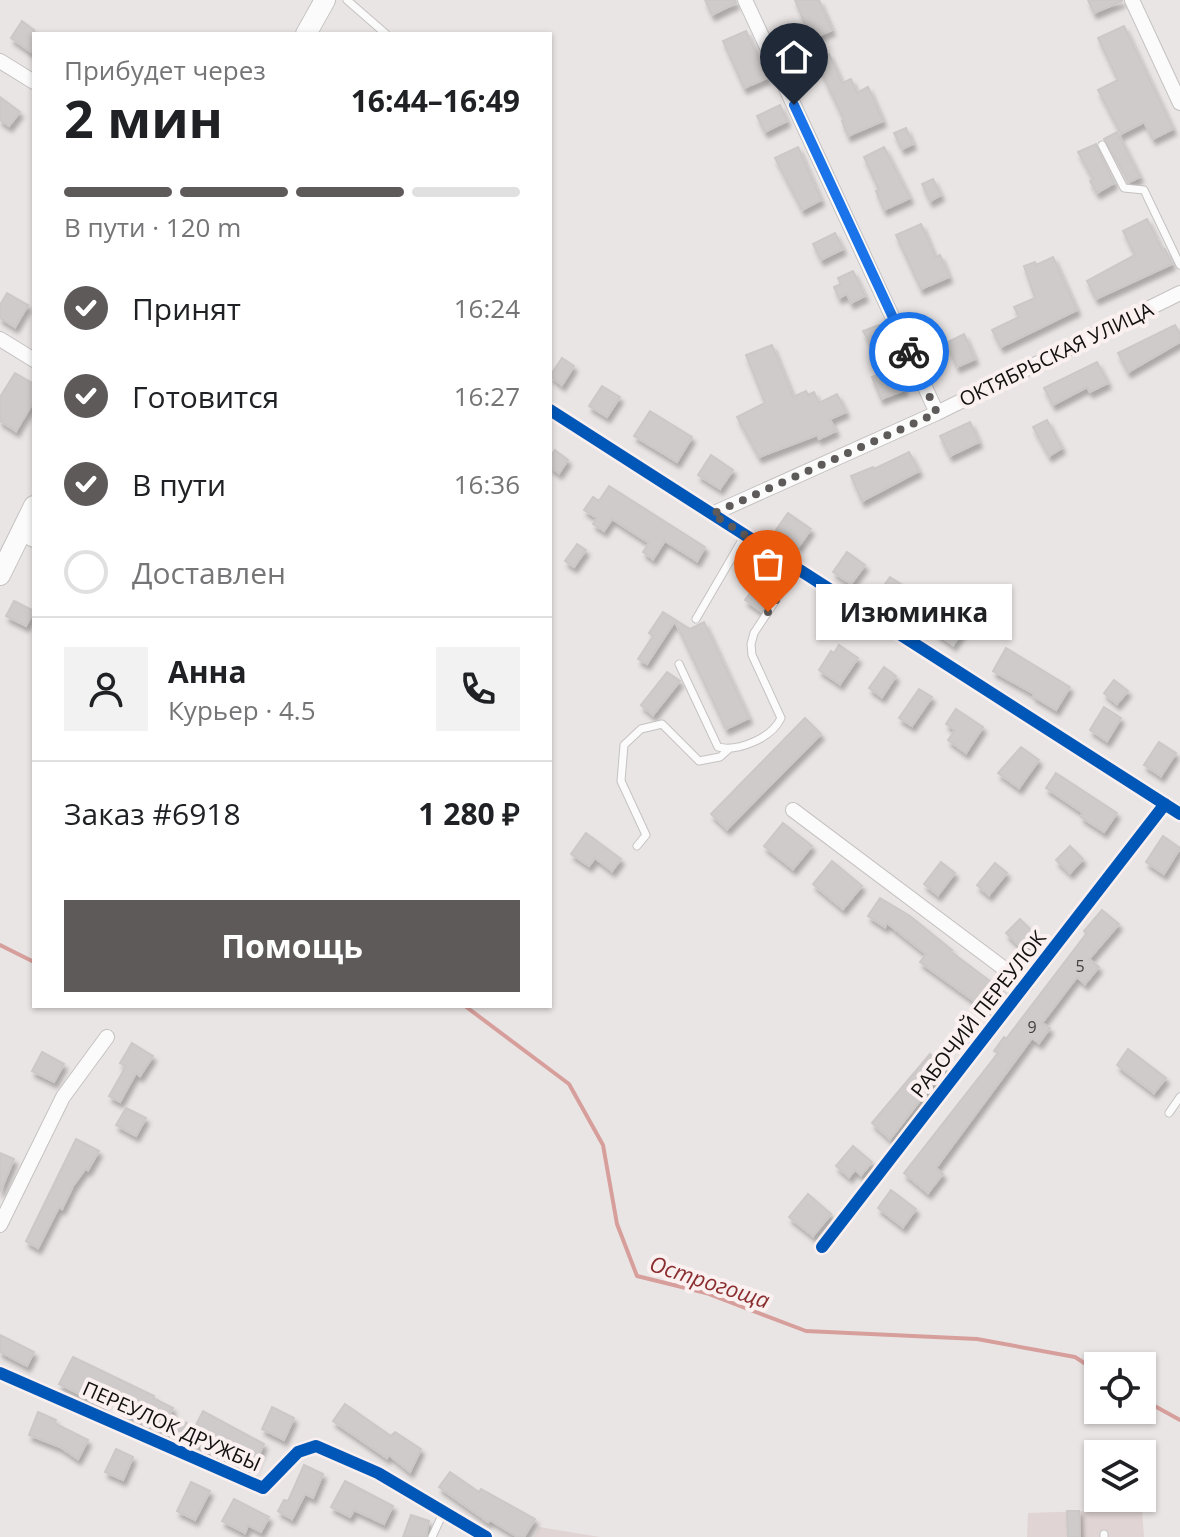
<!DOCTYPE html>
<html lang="ru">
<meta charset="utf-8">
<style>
:root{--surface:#fff;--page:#f2f2f2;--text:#202124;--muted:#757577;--line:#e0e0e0;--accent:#5e5a5a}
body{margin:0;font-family:"Open Sans",sans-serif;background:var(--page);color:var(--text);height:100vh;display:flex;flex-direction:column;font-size:30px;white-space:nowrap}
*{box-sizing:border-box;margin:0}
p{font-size:26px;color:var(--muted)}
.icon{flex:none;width:44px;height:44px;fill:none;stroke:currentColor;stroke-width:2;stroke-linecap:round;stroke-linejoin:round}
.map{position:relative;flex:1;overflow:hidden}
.side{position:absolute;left:32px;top:32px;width:520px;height:976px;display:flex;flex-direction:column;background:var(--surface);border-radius:0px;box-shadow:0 2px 6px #0004}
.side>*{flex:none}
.tools{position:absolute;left:1084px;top:1352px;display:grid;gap:16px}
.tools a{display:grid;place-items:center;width:72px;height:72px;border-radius:0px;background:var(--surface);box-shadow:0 2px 6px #0004;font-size:40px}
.pin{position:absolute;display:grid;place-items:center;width:68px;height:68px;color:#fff;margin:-82px -34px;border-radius:50% 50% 50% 0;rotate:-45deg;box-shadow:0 0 8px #0007}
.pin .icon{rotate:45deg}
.courier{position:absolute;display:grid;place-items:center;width:80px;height:80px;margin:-40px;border:6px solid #1a73e8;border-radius:50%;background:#fff;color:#222;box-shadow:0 2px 10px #0007}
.bubble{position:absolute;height:56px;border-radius:0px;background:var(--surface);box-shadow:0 2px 6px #0004;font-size:26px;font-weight:700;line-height:56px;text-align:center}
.summary em{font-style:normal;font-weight:700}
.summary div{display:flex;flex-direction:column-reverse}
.summary{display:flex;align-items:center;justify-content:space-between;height:136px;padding:0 32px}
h1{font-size:52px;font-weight:700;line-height:60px}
.bar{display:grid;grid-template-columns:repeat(4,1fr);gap:12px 8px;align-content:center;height:96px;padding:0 32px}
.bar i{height:10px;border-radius:6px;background:var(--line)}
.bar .selected{background:var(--accent)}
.bar p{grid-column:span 4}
.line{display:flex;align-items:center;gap:20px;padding:0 32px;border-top:2px solid var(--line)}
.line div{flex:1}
.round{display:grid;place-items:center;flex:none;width:84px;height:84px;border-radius:0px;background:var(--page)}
ol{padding:0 32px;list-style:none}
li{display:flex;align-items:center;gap:24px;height:88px}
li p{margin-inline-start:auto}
li .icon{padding:8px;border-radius:50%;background:var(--accent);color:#fff;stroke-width:4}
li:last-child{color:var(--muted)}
li i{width:44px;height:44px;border:4px solid var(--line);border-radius:50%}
.primary-button{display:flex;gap:16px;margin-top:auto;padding:16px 32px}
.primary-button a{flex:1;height:92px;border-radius:0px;background:var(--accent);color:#fff;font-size:32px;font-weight:700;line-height:92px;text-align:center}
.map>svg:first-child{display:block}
</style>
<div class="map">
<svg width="1180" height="1537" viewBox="0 0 1180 1537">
<defs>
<filter id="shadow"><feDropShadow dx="3" dy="5.5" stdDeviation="2" flood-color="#0004"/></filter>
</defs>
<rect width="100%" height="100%" fill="#eae5e5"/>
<path fill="#e0d4d4" d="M1142,1509L1144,1537H1027L1028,1513Z
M539,1527L600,1537H534Z"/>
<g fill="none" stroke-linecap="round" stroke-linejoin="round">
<path stroke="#d79f9c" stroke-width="4" d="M0,945L34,962
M465,1006L569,1084L603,1145L617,1224L637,1276L706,1293L806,1331L977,1339L1075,1357L1098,1372
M1142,1399L1180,1420"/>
</g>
<path fill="#cfcbcb" stroke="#ccc8c8" stroke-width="2" filter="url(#shadow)" d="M705,0H735L736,3L712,15Z
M795,0H819L832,30L811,39Z
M1088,0H1122V1L1094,13Z
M22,21L34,30V54L11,38Z
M1124,26L1173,129L1153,139L1144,122L1121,134L1098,90L1118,80L1098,38Z
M746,31L767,78L744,88L723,41Z
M829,54L842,83L851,79L857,93L868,87L883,121L848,136L842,121L844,120L816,61Z
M0,97L20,112L9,126L0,120Z
M780,105L787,121L765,132L757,116Z
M906,128L913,144L902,149L894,133Z
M1117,132L1140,177L1129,182L1104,139Z
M1096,144L1114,183L1097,193L1090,181L1093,179L1078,152Z
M798,147L821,200L802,210L775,158Z
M884,147L910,198L884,210L876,191L879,190L864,157Z
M933,179L941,195L930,201L922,184Z
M1147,219L1162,250L1165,249L1172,264L1096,299L1087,281L1135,255L1123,231Z
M921,224L935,257L940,255L949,277L921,289L896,235Z
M835,233L843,249L821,260L813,244Z
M1053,257L1077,310L1001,347L992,330L1019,317L1014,307L1035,298L1024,266L1035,262L1036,265Z
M853,271L865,296L851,303L847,294L839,298L834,287L841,284L838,278Z
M7,293L28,305L15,327L0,318V305Z
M879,325L887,347L875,352L863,331Z
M1175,325L1180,334V342L1128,372L1118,353Z
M964,334L975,359L957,367L946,343Z
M772,345L793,397L806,391L808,395L814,392L819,403L837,394L846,412L830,419L836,431L819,439L817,435L759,457L737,417L765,403L746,355Z
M562,358L574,366L562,385L550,376Z
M1097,362L1108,383L1090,392L1087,387L1053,405L1044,388Z
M895,367L905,390L881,399L872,377Z
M15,373L34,384V401L16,431L0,421V397Z
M602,386L620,397L607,417L589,406Z
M650,411L692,437L677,462L634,436Z
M1047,420L1062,448L1049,456L1033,427Z
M970,422L979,442L950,456L940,436Z
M555,450L568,460L559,473L550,467V457Z
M909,452L919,471L862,501L851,476L873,467L874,469Z
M711,455L733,470L720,489L698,475Z
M609,486L705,547L697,561L665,541L653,559L643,552L649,543L612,519L604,531L593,524L597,518L584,510L593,497L599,501Z
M788,513L811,529L799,546L776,530Z
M577,544L586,550L574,567L565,561Z
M847,552L865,565L851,584L833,572Z
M890,577L907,588L894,607L877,595Z
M761,578L776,588L761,611L745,600Z
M14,601L34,611L26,626L6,616Z
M663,612L690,629L704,622L749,718L726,729L675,621L647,664L638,659L653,636L649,633Z
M950,613L967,625L953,645L936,633Z
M839,645L858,658L840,684L819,670L831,651L834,653Z
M1006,648L1070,687L1056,710L1033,696L1034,694L993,671Z
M884,667L896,676L882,697L869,688Z
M667,672L680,681L653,715L641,705Z
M1114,680L1128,691L1117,704L1104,693Z
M919,689L932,697L912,726L899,718Z
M1104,707L1121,718L1107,741L1090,730Z
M956,709L983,727L966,753L948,740L955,730L946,724Z
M805,718L821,734L727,829L711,814Z
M1159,742L1176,753L1161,776L1144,765Z
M1021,747L1039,760L1019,788L998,773Z
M1056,773L1117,813L1104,832L1081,817L1083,813L1046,788Z
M783,823L812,846L793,869L764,846Z
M586,833L621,859L612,871L595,858L589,866L571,854Z
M1163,836L1180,848L1164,874L1146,862Z
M1070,846L1083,859L1070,873L1056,860Z
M832,861L862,886L843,909L813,884Z
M941,862L955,873L938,895L924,884Z
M995,863L1007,873L989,895L977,885Z
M880,898L910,916L952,950L950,951L1003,991L988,1011L920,962L926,954L887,923L885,927L868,916Z
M1102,910L1119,924L1089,959L1099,967L1085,984L1077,977L1042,1023L1050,1028L1039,1043L1032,1038L936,1168L943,1174L928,1193L904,1173L998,1053L994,1051L1004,1037L1006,1039L1086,934L1084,931Z
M1020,919L1036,935L1023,949L1006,933Z
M132,1043L153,1056L140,1076L136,1073L120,1102L109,1096L126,1066L120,1063Z
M1128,1049L1166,1078L1154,1093L1117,1065Z
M42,1052L64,1064L54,1082L32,1071Z
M930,1054L946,1067L890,1139L872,1123Z
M126,1108L146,1118L136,1136L116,1125Z
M76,1139L99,1151L88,1170L86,1168L73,1186L62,1209L59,1207L38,1248L26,1241Z
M853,1146L872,1162L861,1175L855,1170L849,1177L836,1166Z
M0,1153L14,1159L0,1192Z
M891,1190L916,1209L903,1227L878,1208Z
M808,1194L831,1214L813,1236L789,1217Z
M0,1335L34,1352L27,1366L0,1352Z
M73,1357L154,1396L153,1398L173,1408L169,1415L195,1427L203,1411L264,1444L252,1469L123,1412L128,1404L107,1394L102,1405L59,1384Z
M345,1404L391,1436L395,1432L421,1449L410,1472L389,1455L387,1458L333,1421Z
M272,1407L294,1418L284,1440L262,1429Z
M38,1412L56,1420L54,1423L88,1440L78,1459L60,1447L29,1435Z
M116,1449L133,1457L123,1480L105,1472Z
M304,1465L323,1474L313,1498L305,1494L292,1519L278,1511L284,1500L288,1501Z
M450,1472L479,1492L481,1489L535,1519L524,1537H518L490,1520L488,1522L439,1487Z
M345,1481L393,1506L384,1524L354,1510L350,1517L331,1507Z
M191,1482L210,1491L195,1520L177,1511Z
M234,1499L269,1517L261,1532L248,1525L245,1533L222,1521Z
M1067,1511H1079L1080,1537H1068Z
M411,1515L429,1521L426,1537H403Z"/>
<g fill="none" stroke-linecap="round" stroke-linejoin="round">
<g stroke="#c6c2c2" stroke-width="9">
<path id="lane" d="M347,0L386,34
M1102,145L1124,188L1144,190L1180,265
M696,619L745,535
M679,664L718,747C738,752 772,738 781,718L752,655L751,644L754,633L797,568
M637,846L646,835L621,781L624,745L641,729L662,724L699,761L720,757L729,749
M1169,1113L1180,1097
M432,1537L443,1513
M1104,1537V1534"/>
</g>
<g stroke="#c6c2c2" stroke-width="16">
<path id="street" d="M745,0L937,413
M1132,0L1180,103
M0,61L34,82
M0,339L34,360
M550,410L1180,814
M712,514L937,413L1180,293
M19,533L34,540
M793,810L1026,985
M0,1225L63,1097L107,1037
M822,1247L1165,804
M0,1373L263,1488L298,1452L316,1446L378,1473L486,1537"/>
</g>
<g stroke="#c6c2c2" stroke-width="22">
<path id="secondary" d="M306,34L325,0
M0,575L34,506"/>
</g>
<use href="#lane" stroke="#fcfbfb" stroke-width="7"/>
<use href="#street" stroke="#fcfbfb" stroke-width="14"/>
<use href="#secondary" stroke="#fcfbfb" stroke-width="20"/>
<g stroke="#faf0f0" stroke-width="17">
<path id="cycleway" d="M550,410L1180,814
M822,1247L1165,804
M0,1373L263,1488L298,1452L316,1446L378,1473L486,1537"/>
</g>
<use href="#cycleway" stroke="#0057b8" stroke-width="12"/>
</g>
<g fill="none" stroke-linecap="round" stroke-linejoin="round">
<path stroke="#5e5a5a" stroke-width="8" stroke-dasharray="0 14.4" d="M768,612L797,568L712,514L937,413L909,352"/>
<path stroke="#1a73e8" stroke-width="10" d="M794,105L909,352"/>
</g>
<g text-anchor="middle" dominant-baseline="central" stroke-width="8" stroke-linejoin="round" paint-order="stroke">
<g font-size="16" fill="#444141">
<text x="1080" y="966">5</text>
<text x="1032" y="1027">9</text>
</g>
<g font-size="20" fill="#120f0f" stroke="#faf0f0">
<text transform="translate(1056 354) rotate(-26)">ОКТЯБРЬСКАЯ УЛИЦА</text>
<text transform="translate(978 1014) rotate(-52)">РАБОЧИЙ ПЕРЕУЛОК</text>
<text transform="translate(172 1426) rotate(24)">ПЕРЕУЛОК ДРУЖБЫ</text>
</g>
<g font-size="22" font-style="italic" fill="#8a2d2f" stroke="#faf0f0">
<text transform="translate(710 1281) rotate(18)">Острогоща</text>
</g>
</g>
</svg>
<div class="tools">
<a><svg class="icon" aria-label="locate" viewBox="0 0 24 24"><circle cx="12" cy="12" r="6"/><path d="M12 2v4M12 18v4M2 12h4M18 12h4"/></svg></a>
<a><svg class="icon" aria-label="layers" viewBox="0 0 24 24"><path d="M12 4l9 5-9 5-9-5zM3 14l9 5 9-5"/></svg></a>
</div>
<div class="pin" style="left:768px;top:612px;background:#ea580c"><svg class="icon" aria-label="bag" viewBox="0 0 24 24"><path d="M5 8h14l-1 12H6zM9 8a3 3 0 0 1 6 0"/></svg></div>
<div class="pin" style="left:794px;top:105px;background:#1f2937"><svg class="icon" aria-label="home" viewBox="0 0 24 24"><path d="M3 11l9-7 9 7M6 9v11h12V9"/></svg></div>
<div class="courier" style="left:909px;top:352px"><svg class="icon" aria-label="bike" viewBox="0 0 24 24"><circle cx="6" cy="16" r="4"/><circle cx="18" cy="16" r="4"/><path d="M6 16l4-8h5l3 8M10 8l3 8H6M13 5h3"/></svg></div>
<div class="bubble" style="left:816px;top:584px;width:196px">Изюминка</div>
<section class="side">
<div class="summary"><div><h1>2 мин</h1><p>Прибудет через</p></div><em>16:44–16:49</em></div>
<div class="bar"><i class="selected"></i><i class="selected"></i><i class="selected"></i><i></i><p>В пути · 120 m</p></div>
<ol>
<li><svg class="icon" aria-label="check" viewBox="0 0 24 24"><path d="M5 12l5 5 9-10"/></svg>Принят<p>16:24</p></li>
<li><svg class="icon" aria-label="check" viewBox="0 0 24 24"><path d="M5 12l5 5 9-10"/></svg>Готовится<p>16:27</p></li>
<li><svg class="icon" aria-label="check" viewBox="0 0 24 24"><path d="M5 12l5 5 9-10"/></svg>В пути<p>16:36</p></li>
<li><i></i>Доставлен</li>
</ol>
<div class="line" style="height:144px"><a class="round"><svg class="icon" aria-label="person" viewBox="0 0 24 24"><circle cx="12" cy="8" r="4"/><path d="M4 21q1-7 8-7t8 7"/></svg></a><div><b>Анна</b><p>Курьер · 4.5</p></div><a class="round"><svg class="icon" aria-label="phone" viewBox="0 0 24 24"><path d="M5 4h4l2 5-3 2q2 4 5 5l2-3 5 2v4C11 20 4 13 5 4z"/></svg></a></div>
<div class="line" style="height:104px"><div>Заказ #6918</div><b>1 280 ₽</b></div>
<div class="primary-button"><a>Помощь</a></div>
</section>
</div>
